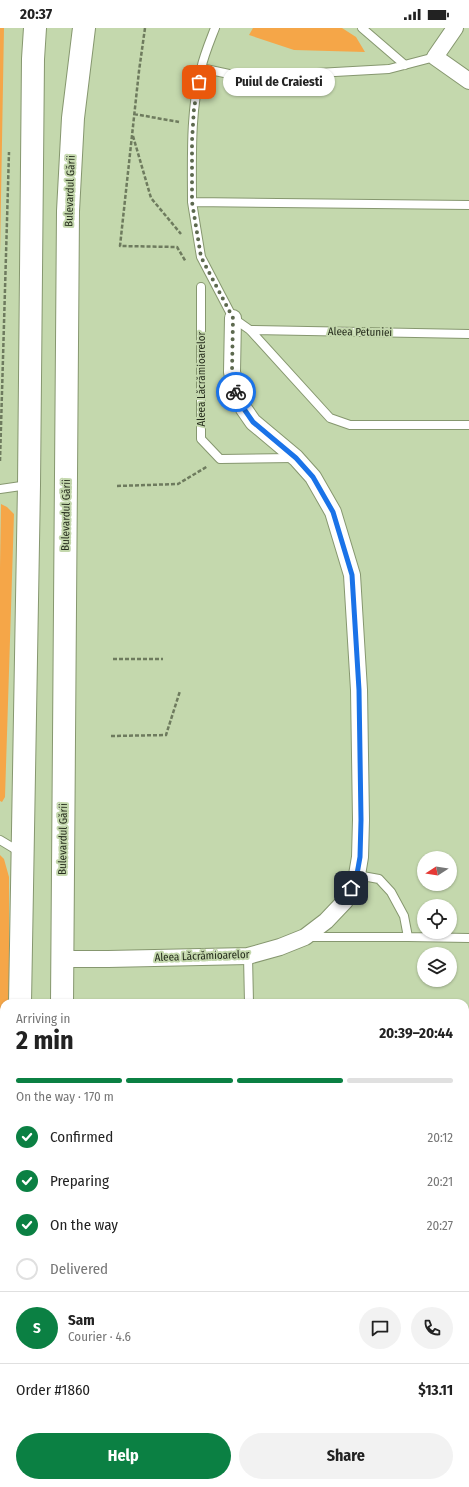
<!DOCTYPE html>
<meta charset="utf-8">
<style>
:root{--surface:#fff;--page:#f2f2f2;--text:#222;--muted:#767676;--line:#e0e0e0;--accent:#0b8043}
body{margin:0;font-family:"Fira Sans Condensed",sans-serif;background:var(--page);color:var(--text);height:100vh;display:flex;flex-direction:column;font-size:15px;white-space:nowrap}
*{box-sizing:border-box;margin:0}
p{font-size:13px;color:var(--muted)}
.icon{flex:none;width:22px;height:22px;fill:none;stroke:currentColor;stroke-width:2;stroke-linecap:round;stroke-linejoin:round}
.map{position:relative;flex:1;overflow:hidden}
.panel{position:absolute;left:0px;top:971px;width:469px;height:488px;display:flex;flex-direction:column;background:var(--surface);border-radius:12px 12px 0 0;box-shadow:0 1px 3px #0004}
.panel>*{flex:none}
.needle{width:26px;rotate:258deg}
.buttons{position:absolute;left:417px;top:823px;display:grid;gap:8px}
.buttons a{display:grid;place-items:center;width:40px;height:40px;border-radius:50%;background:var(--surface);box-shadow:0 1px 3px #0004;font-size:20px}
.pin{position:absolute;display:grid;place-items:center;width:34px;height:34px;color:#fff;margin:-17px;border-radius:8px;box-shadow:0 2px 6px #0006}
.courier{position:absolute;display:grid;place-items:center;width:40px;height:40px;margin:-20px;border:3px solid #1a73e8;border-radius:50%;background:#fff;color:#222;box-shadow:0 1px 5px #0007}
.bubble{position:absolute;height:28px;border-radius:14px;background:var(--surface);box-shadow:0 1px 3px #0004;font-size:13px;font-weight:700;line-height:28px;text-align:center}
.overview em{font-style:normal;font-weight:700}
.overview div{display:flex;flex-direction:column-reverse}
.overview{display:flex;align-items:center;justify-content:space-between;height:68px;padding:0 16px}
h1{font-size:26px;font-weight:700;line-height:30px}
.bar{display:grid;grid-template-columns:repeat(4,1fr);gap:6px 4px;align-content:center;height:48px;padding:0 16px}
.bar i{height:5px;border-radius:3px;background:var(--line)}
.bar .active{background:var(--accent)}
.bar p{grid-column:span 4}
.line{display:flex;align-items:center;gap:10px;padding:0 16px;border-top:1px solid var(--line)}
.line div{flex:1}
.round{display:grid;place-items:center;flex:none;width:42px;height:42px;border-radius:21px;background:var(--page)}
ol{padding:0 16px;list-style:none}
li{display:flex;align-items:center;gap:12px;height:44px}
li p{margin-inline-start:auto}
li .icon{padding:4px;border-radius:50%;background:var(--accent);color:#fff;stroke-width:4}
li:last-child{color:var(--muted)}
li i{width:22px;height:22px;border:2px solid var(--line);border-radius:50%}
.cta{display:flex;gap:8px;margin-top:auto;padding:8px 16px}
.cta a{flex:1;height:46px;border-radius:24px;background:var(--accent);color:#fff;font-size:16px;font-weight:700;line-height:46px;text-align:center}
.cta a+a{background:var(--page);color:var(--text)}
.status{display:flex;justify-content:space-between;align-items:center;height:28px;padding:0 20px;background:var(--surface);direction:ltr}
.status svg{height:11px;fill:currentColor}
.map>svg:first-child{display:block}
</style>
<div class="status"><b>20:37</b><svg viewBox="0 0 49 12"><path d="M0 12V9h3v3zM5 12V6h3v6zM10 12V3h3v9zM15 12V0h3v12zM26 1h20v11H26zM47 4h2v5h-2z"/></svg></div>
<div class="map">
<svg width="469" height="1459" viewBox="0 0 469 1459">
<rect width="100%" height="100%" fill="#c4d8ad"/>
<path fill="#f5a648" d="M0,0H4L0,226Z
M253,0H342L356,9L365,24L294,22L249,7Z
M1,476L7,479L14,486L5,769L2,774L0,773V540Z
M0,827L4,831L9,849V975H4V1119L0,1124Z"/>
<g fill="none" stroke-linecap="round" stroke-linejoin="round">
<g stroke="#86976f" stroke-width="10">
<path id="lane" d="M362,0L405,37
M201,40L243,49L389,41L435,29
M192,174C192,130 190,84 201,41C204,27 210,13 215,0
M469,177L192,174L201,229L233,290L250,302L330,390L350,397H469
M201,259V411L220,431L294,430
M250,302L469,306
M0,461L28,457
M0,812L20,824
M357,847L379,851L391,864L404,888L408,909L469,910
M308,909H408
M248,928L249,975
M0,1148L4,1146
M465,1191H469
M465,1323H469
M0,1359L4,1363
M0,1391L4,1392"/>
</g>
<g stroke="#86976f" stroke-width="18">
<path id="street" d="M455,0L435,29L469,53
M62,931H108L248,928L280,919L305,909L326,893L345,873L357,847L360,829L361,792L359,662L352,547L333,484L313,449L296,430L253,394L244,381L237,366L232,344L233,290"/>
</g>
<g stroke="#86976f" stroke-width="24">
<path id="secondary" d="M20,975L29,457L33,31L35,0
M62,975L68,183L73,90L84,0
M64,1455V1459
M12,1459V1455"/>
</g>
<path stroke="#6e7b5e" stroke-width="2.5" stroke-dasharray="4 2" stroke-linecap="butt" d="M145,0L139,43L120,218L177,219L186,234
M134,86L179,94
M133,108L151,170L181,206
M0,433L9,124
M117,458L178,456L208,438
M113,631H163
M111,708L166,707L180,663
M465,1002H469
M465,1075H469
M255,1455V1459"/>
<use href="#lane" stroke="#fff" stroke-width="8"/>
<use href="#street" stroke="#fff" stroke-width="16"/>
<use href="#secondary" stroke="#fff" stroke-width="22"/>
</g>
<g fill="none" stroke-linecap="round" stroke-linejoin="round">
<path stroke="#5d694f" stroke-width="4" stroke-dasharray="0 7.2" d="M199,54L194,80L192,113V174L201,229L233,290L232,344L236,364"/>
<path stroke="#1a73e8" stroke-width="5" d="M236,364L244,381L253,394L296,430L313,449L333,484L352,547L359,662L361,792L360,829L357,846L351,860"/>
</g>
<g text-anchor="middle" dominant-baseline="central" stroke-width="4" stroke-linejoin="round" paint-order="stroke">
<g font-size="11" fill="#262d1d" stroke="#c4d8ad">
<text transform="translate(70 163) rotate(-88)">Bulevardul Gării</text>
<text transform="translate(360 304) rotate(1)">Aleea Petuniei</text>
<text transform="translate(201 351) rotate(-90)">Aleea Lăcrămioarelor</text>
<text transform="translate(66 487) rotate(-89)">Bulevardul Gării</text>
<text transform="translate(63 811) rotate(-89)">Bulevardul Gării</text>
<text transform="translate(202 928) rotate(-2)">Aleea Lăcrămioarelor</text>
</g>
</g>
</svg>
<div class="buttons">
<a><svg class="needle" viewBox="-14 -14 28 28"><path d="M0-13l5 13h-10z" fill="#e53935"/><path d="M0 13l5-13h-10z" fill="#767676"/></svg></a>
<a><svg class="icon" aria-label="locate" viewBox="0 0 24 24"><circle cx="12" cy="12" r="6"/><path d="M12 2v4M12 18v4M2 12h4M18 12h4"/></svg></a>
<a><svg class="icon" aria-label="layers" viewBox="0 0 24 24"><path d="M12 4l9 5-9 5-9-5zM3 14l9 5 9-5"/></svg></a>
</div>
<div class="pin" style="left:199px;top:54px;background:#ea580c"><svg class="icon" aria-label="bag" viewBox="0 0 24 24"><path d="M5 8h14l-1 12H6zM9 8a3 3 0 0 1 6 0"/></svg></div>
<div class="pin" style="left:351px;top:860px;background:#1f2937"><svg class="icon" aria-label="home" viewBox="0 0 24 24"><path d="M3 11l9-7 9 7M6 9v11h12V9"/></svg></div>
<div class="courier" style="left:236px;top:364px"><svg class="icon" aria-label="bike" viewBox="0 0 24 24"><circle cx="6" cy="16" r="4"/><circle cx="18" cy="16" r="4"/><path d="M6 16l4-8h5l3 8M10 8l3 8H6M13 5h3"/></svg></div>
<div class="bubble" style="left:223px;top:40px;width:112px">Puiul de Craiesti</div>
<section class="panel">
<div class="overview"><div><h1>2 min</h1><p>Arriving in</p></div><em>20:39–20:44</em></div>
<div class="bar"><i class="active"></i><i class="active"></i><i class="active"></i><i></i><p>On the way · 170 m</p></div>
<ol>
<li><svg class="icon" aria-label="check" viewBox="0 0 24 24"><path d="M5 12l5 5 9-10"/></svg>Confirmed<p>20:12</p></li>
<li><svg class="icon" aria-label="check" viewBox="0 0 24 24"><path d="M5 12l5 5 9-10"/></svg>Preparing<p>20:21</p></li>
<li><svg class="icon" aria-label="check" viewBox="0 0 24 24"><path d="M5 12l5 5 9-10"/></svg>On the way<p>20:27</p></li>
<li><i></i>Delivered</li>
</ol>
<div class="line" style="height:72px"><b class="round" style="background:var(--accent);color:#fff">S</b><div><b>Sam</b><p>Courier · 4.6</p></div><a class="round"><svg class="icon" aria-label="chat" viewBox="0 0 24 24"><path d="M4 5h16v11H9l-5 4z"/></svg></a><a class="round"><svg class="icon" aria-label="phone" viewBox="0 0 24 24"><path d="M5 4h4l2 5-3 2q2 4 5 5l2-3 5 2v4C11 20 4 13 5 4z"/></svg></a></div>
<div class="line" style="height:52px"><div>Order #1860</div><b>$13.11</b></div>
<div class="cta"><a>Help</a><a>Share</a></div>
</section>
</div>
